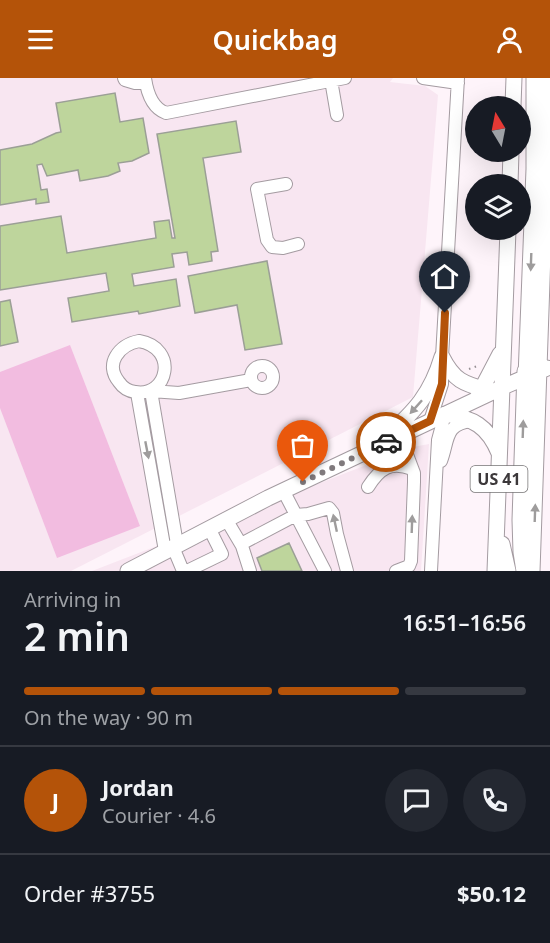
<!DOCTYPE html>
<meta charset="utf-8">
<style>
:root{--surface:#171b24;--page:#242831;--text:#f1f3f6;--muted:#9ea1a6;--line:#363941;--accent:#b45309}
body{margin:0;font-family:"Noto Sans",sans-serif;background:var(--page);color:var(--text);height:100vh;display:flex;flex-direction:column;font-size:22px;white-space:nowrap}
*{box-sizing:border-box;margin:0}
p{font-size:20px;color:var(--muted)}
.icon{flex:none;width:33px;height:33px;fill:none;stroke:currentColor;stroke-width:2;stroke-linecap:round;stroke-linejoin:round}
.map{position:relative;height:493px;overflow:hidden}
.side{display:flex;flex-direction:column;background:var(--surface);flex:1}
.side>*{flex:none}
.needle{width:39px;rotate:350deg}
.buttons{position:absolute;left:465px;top:18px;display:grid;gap:12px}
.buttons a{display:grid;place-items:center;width:66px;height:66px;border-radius:50%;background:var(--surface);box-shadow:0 6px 24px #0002;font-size:30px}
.pin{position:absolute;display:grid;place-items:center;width:51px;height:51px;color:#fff;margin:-62px -26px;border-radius:50% 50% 50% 0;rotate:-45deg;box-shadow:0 0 6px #0007}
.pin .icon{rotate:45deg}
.courier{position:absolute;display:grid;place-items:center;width:60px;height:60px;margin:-30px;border:4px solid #b45309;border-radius:50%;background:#fff;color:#222;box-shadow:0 2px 8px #0007}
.head em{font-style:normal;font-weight:600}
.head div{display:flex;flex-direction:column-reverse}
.head{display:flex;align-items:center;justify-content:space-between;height:102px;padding:0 24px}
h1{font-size:39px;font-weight:600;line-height:45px}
.bar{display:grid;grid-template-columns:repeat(4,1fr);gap:9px 6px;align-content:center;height:72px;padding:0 24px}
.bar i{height:8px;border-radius:4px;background:var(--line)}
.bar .current{background:var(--accent)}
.bar p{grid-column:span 4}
.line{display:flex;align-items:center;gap:15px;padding:0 24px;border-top:2px solid var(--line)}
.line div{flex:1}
.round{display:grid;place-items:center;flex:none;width:63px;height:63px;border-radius:32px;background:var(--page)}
header{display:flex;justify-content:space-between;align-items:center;height:78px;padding:0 24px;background:var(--accent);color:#fff;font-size:27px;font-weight:600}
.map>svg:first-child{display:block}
</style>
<header><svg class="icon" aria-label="menu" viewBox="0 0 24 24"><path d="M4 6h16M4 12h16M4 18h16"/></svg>Quickbag<svg class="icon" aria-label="person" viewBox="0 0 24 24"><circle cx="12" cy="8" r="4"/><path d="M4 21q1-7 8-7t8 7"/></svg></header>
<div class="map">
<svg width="550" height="493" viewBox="0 0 550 493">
<rect width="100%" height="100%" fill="#fef4fa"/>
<path fill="#f8e6f1" d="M0,0H393L390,4L425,8L438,17L413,319L71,493H0Z
M429,366L421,493H92L413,369Z"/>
<path fill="#f2bce0" d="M70,267L140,448L57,480L0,330V294Z"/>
<path fill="#bed59c" stroke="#9b9f96" stroke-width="1.5" d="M115,15L120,44L143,40L149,75L132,83L118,85L120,93L108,98L80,103L78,92L47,98L42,86L37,87L41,112L47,111L49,124L36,126V121L0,127V72L32,66L56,55L61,54L56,25Z
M236,43L241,74L203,80L218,173L211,174L212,183L189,187L187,174L172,176L174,189L132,196L134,208L176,201L180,228L139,236L138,233L72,244L68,220L109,213L106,195L0,212V148L61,138L67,175L156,160L154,144L169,142L172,160H175L157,56Z
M267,183L282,266L245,272L237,227L195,235L188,198Z
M10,222L18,264L0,268V224Z
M289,465L302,493H262L257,480Z"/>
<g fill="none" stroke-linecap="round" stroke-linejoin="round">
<g stroke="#a49ba1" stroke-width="14">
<path id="minor" d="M124,0L125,2L135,5H146
M145,0C147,14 152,30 166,35L345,0
M423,0L458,5
M331,2L337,37
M286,106L257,111L267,162L272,169L283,170L298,166
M139,263C179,270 168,320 135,314C128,313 123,310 119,304C104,286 119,267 139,263Z
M251 299a11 11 0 1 1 22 0a11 11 0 1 1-22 0Z
M137,315L165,473
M430,343L442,306V279L458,0
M441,383C449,362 444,346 472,343
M368,409C380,390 391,383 412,391
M283,412L325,493
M226,441L242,468L250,493
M177,466L151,313L179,315L251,302
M241,466L296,437L308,436L329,430L333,435L337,456L347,493
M173,469L183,493
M187,493L222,476L209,450
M396,493L409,488L411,483L414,404V395L400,358
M431,493L438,362L445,336"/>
</g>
<g stroke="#a49ba1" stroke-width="17">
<path id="major" d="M513,28L514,0
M510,106L511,74
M442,279C455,305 466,306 493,314
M526,299L534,91V0
M478,318L500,276
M445,336C473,340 488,348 499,375
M387,358C415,333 431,316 442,279
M502,466L508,493
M128,493L268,420L503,309L547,290
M495,493L508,152
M524,493L521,474L520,442L525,293
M532,493L549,0"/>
</g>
<path stroke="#968f93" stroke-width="2" stroke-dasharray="1.5 4.5" stroke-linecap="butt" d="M469,291L480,287"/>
<use href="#minor" stroke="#fff" stroke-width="12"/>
<use href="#major" stroke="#fff" stroke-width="15"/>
</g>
<defs><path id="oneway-solid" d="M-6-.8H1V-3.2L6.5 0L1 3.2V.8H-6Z" transform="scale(1.5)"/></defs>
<g fill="#9e9c9c">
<use href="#oneway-solid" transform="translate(531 184) rotate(92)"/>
<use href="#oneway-solid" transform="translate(416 329) rotate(132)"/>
<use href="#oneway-solid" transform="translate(523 351) rotate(-88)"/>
<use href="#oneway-solid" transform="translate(147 372) rotate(79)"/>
<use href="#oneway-solid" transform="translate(535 435) rotate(-88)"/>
<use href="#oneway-solid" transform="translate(335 445) rotate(-102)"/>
<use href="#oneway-solid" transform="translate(412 446) rotate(-88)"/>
</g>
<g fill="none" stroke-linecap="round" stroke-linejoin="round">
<path stroke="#807a7d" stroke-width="6" stroke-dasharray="0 10.8" d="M303,404L386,364"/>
<path stroke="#b45309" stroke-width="8" d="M386,364L430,343L442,306L445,235"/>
</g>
<g text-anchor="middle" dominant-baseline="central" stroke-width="6" stroke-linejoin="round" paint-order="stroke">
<rect fill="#fff" stroke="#767475" stroke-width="1.5" x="470.5" y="388" width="57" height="26" rx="4.5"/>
<g font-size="16" font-weight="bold" fill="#3c383a">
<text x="499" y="401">US 41</text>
</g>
</g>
</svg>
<div class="buttons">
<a><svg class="needle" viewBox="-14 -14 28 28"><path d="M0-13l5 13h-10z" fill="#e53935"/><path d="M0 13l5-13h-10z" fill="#9ea1a6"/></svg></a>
<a><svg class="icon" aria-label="layers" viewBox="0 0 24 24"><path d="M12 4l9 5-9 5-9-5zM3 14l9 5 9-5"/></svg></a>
</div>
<div class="pin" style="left:303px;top:404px;background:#ea580c"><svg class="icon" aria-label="bag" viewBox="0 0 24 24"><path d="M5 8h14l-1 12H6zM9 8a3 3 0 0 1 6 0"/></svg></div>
<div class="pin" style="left:445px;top:235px;background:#1f2937"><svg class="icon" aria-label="home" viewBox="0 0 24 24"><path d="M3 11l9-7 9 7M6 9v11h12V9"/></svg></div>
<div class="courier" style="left:386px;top:364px"><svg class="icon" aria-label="car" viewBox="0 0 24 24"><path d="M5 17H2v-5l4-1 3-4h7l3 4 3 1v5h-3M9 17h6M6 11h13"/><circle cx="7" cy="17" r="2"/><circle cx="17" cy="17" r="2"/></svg></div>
</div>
<section class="side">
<div class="head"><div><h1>2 min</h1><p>Arriving in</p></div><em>16:51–16:56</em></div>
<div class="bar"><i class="current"></i><i class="current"></i><i class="current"></i><i></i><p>On the way · 90 m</p></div>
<div class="line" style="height:108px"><b class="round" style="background:var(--accent);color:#fff">J</b><div><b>Jordan</b><p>Courier · 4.6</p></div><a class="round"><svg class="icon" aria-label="chat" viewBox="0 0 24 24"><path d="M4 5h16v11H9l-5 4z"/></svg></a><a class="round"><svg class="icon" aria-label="phone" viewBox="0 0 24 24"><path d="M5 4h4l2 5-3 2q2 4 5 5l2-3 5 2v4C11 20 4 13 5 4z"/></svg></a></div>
<div class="line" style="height:78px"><div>Order #3755</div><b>$50.12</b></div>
</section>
